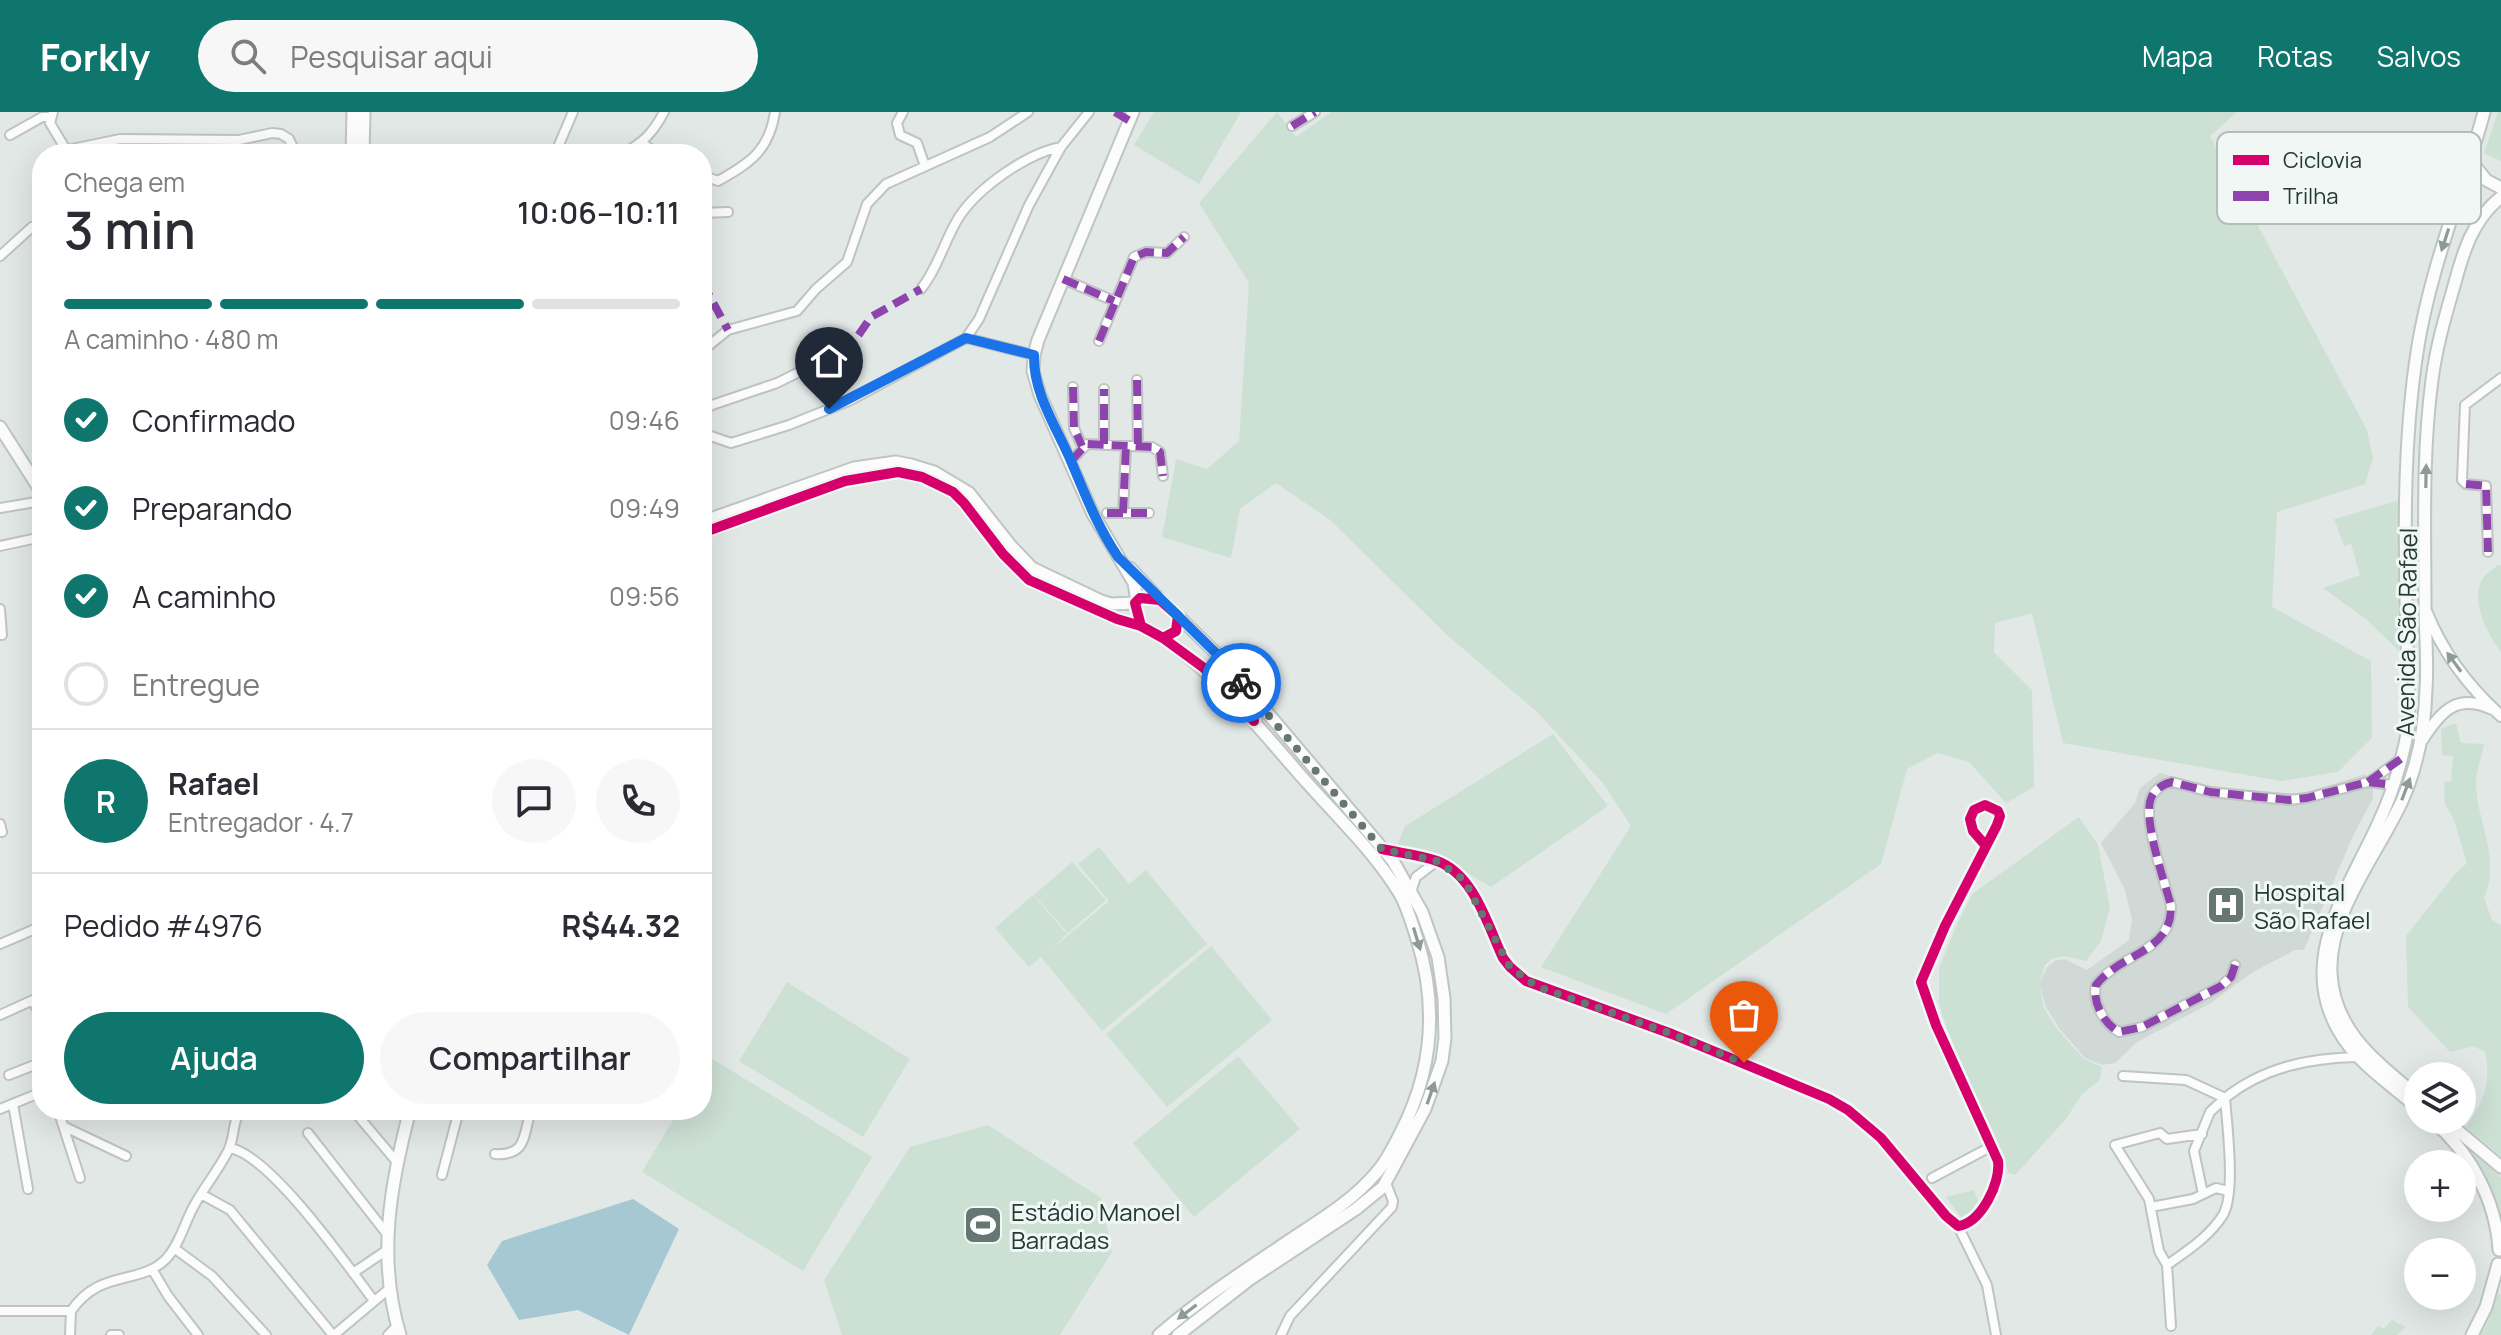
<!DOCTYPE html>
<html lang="pt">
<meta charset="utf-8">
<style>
:root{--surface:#fff;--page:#f7f7f7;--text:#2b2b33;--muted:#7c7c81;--line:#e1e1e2;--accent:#0f766e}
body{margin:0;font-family:Manrope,sans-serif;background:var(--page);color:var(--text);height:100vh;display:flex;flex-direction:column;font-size:30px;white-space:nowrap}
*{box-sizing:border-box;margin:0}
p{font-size:26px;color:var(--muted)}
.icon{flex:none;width:44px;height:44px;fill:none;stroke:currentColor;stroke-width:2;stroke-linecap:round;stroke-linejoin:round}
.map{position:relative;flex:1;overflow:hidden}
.drawer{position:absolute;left:32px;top:32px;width:680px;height:976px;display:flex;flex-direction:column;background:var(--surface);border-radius:32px;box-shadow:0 8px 32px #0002}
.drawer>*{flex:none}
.tools{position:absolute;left:2404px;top:950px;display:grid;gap:16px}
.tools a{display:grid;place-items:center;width:72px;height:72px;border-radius:50%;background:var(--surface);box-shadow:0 8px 32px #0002;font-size:40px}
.pin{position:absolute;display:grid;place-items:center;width:68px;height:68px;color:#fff;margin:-82px -34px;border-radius:50% 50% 50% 0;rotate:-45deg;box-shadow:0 0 8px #0007}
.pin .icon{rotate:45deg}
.courier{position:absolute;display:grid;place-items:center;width:80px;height:80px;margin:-40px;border:6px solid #1a73e8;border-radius:50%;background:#fff;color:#222;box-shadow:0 2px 10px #0007}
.head em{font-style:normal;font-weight:600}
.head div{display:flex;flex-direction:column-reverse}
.head{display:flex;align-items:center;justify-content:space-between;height:136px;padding:0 32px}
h1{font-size:52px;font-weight:600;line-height:60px}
.bar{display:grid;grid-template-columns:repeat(4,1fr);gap:12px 8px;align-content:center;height:96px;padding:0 32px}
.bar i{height:10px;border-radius:6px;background:var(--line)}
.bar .on{background:var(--accent)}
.bar p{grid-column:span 4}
.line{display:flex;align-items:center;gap:20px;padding:0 32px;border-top:2px solid var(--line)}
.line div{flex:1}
.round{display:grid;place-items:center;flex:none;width:84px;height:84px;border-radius:42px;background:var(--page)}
ol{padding:0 32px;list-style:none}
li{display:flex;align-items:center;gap:24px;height:88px}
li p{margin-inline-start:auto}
li .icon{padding:8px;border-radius:50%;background:var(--accent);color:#fff;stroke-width:4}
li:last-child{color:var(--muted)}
li i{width:44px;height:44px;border:4px solid var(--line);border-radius:50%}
.button{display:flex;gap:16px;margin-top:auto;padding:16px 32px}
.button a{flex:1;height:92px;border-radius:48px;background:var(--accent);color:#fff;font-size:32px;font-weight:600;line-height:92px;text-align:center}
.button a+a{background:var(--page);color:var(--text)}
header{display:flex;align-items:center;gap:48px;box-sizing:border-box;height:112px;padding:0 40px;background:var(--accent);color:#fff}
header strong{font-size:38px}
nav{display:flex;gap:44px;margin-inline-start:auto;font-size:28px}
.search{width:560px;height:72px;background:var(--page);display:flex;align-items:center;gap:20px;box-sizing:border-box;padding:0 28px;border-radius:44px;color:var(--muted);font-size:30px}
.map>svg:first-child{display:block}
</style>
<header>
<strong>Forkly</strong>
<div class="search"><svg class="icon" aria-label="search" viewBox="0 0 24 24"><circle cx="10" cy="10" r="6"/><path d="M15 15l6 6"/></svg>Pesquisar aqui</div>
<nav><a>Mapa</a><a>Rotas</a><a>Salvos</a></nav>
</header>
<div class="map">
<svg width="2501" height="1223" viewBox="0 0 2501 1223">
<rect width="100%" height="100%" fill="#e2e8e6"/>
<path fill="#d1d9d6" d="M2160,661L2218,676L2301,682L2366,662L2373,675V686L2353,724L2304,838H2295L2253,860L2211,891L2137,930L2115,951L2102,953L2085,946L2059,916L2046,895L2039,872L2047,855L2056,848L2065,847L2087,858L2129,828L2132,808L2125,778L2101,731L2135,691L2140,676Z"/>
<path fill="#cde0d4" d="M1154,0H1241L1199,72L1134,33Z
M1277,0L1296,25L1331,0H2237L2210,24L2367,318L2373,346L2365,372L2277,400L2272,495L2371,549L2372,626L2338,660L2281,669L2063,631L2032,501L1995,511L1994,540L2032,578L2034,675L2006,691L1969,650L1937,641L1907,657L1881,752L1666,902L1541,855L1631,714L1603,671L1536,599L1447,523L1329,407L1276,371L1240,397L1231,446L1162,425L1176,347L1207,357L1239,329L1249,171L1199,91Z
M2498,0H2501V49L2484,41Z
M2401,388L2399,539L2366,507L2323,476L2360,463L2351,432L2344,434L2334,407Z
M2498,453H2501V540C2488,523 2469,487 2483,466C2486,461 2494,457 2498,453Z
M2456,611L2461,631L2484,632C2482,645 2475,661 2476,675C2478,711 2501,749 2484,786L2492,808L2501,813V1044L2466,1015C2483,990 2492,971 2485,940L2473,934L2450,940L2408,895L2406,824L2455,762L2467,751L2454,708L2445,692L2444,670L2451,669L2453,644L2442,643L2441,617Z
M1553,622L1608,694L1491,775L1444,747L1397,734L1405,714Z
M2079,705L2098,733L2110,795L2101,829L2086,849L2064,844L2052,847L2045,853L2039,871L2044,896L2057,917L2084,947L2102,955L2100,968L2082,982L2066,1007L2015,1063L2009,1061L1947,917L1939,892V856L1955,817L1972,782Z
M1099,735L1129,772L1146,758L1207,832L1102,919L1041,845L1029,855L995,816L1033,783L1067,822L1048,840L1109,789L1078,752Z
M1072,750L1106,788L1068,821L1034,783Z
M1211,834L1272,908L1167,995L1106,922Z
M787,870L910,947L863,1025L739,949Z
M1238,944L1300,1017L1194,1105L1133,1031Z
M711,946L872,1045L803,1159L642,1060L679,998H702V961Z
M988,1013L1101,1086L1112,1140L1060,1223H842L824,1168L910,1035Z
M2474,1042L2501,1065V1115C2494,1090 2489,1067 2473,1045Z
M1974,1078L1978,1089L1970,1100L1961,1105L1946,1085Z
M2497,1179L2501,1184V1223H2480C2492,1208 2491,1196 2497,1179Z
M2392,1208L2406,1215L2397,1223H2371L2378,1214L2384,1217Z"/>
<path fill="#a6c8d3" d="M633,1087L679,1117L629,1223L578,1198L519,1208L487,1153L502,1129Z"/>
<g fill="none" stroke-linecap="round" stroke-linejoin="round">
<g stroke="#bfc4c3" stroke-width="12">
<path id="minor" d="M53,0L50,11L68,41
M903,0L897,11L900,23L917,31L925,54
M1292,14L1315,0
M10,23L42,5H51
M643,31L656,42
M67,38L120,27L239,28L272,21L281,22L289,27L296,42
M555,42L573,0
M622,42C643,31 653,21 664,0
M702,63L718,69C750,51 769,39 775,0
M702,101L728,100
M0,144L32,115L42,111
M1063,167L1114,189
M921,177C938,156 945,127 959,105C978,76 1027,41 1061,35
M966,226L979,207L1029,93L1061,35L1089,0
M1099,229L1134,145L1146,140L1167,141L1184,125
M702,239L728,218L797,199L816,177L847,150L867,92L886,72L990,25L1028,0
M1137,268L1138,334
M1073,275L1074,316L1082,334
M702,299L712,293L777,271L841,239
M702,321L731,331L789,313L849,289L966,226L1034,243
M1104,332V277
M1071,349L1087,332L1152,335L1160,340L1163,364
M0,396L42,389
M1107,401H1149
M1123,401L1126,334
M0,434L42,425
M2488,440L2486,374L2466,372L2462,368L2465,293L2501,266
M0,497L2,523
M2369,670L2402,646
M0,712L2,720
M1384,738C1402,742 1422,743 1439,750C1475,764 1488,814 1503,846L1510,855L1526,869L1672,922L1829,987L1848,998L1881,1026L1946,1104L1958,1114C1981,1111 2001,1071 1998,1049L1936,913L1921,870L1945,814L1997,713L2000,704L1998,699L1985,693L1974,698L1970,707L1973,719L1986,734
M1411,780L1416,765L1437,749
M0,832L42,814
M2235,853L2231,865L2221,874L2142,915L2119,920C2104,912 2092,890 2096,873C2120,841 2172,841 2171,794C2165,770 2141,705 2152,684C2156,676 2164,672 2172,670L2210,680L2289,688L2307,686L2368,670L2393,673
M33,888L42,908
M0,903L42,884
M9,963L42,950
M2123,964L2186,968L2225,986L2210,1000L2194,1039L2203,1082
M13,992L28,1077
M0,997L42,980
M58,998L80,1066
M169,998L179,1001
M353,998L396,1049
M65,1015L126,1044
M308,1021L387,1122
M230,1036C270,1043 348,1154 374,1189
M495,1042C527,1044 523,1024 531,998
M442,1063L459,998
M1932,1066L1992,1034
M201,1082L230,1098L333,1223
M2151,1095L2193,1087L2216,1076L2228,1079
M1958,1114L1987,1173L1996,1223
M174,1136L212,1164L266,1223
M2167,1153L2159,1139L2149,1087L2115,1033L2160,1021L2167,1027L2202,1022
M152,1157L168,1184L198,1223
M353,1161L387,1138
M0,1199H71
M2171,1214L2167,1153C2187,1139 2210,1124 2223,1103C2236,1081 2227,1013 2225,986C2264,955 2309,946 2358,945
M70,1223L71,1199C101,1156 139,1174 166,1147C180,1132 185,1109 195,1092C205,1074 219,1057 228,1039C235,1026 232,1011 240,998
M111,1223H119
M334,1223L390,1176
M388,1223L397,1214
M1281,1223L1290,1204L1392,1095L1393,1089L1386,1071"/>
</g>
<g stroke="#bfc4c3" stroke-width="14">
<path id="tertiary" d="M2427,501C2443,541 2469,575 2501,604
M2423,627C2441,599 2457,581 2492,597"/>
</g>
<g stroke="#bfc5c3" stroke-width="15">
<path id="secondary" d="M1133,0L1038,228L1034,243L1033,259L1040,283L1093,402L1134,471L1137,489
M352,42L353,0
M363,42L364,0
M2471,49L2486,68L2501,76
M0,315L42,381
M702,410L854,356L896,350L911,353L934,360L969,381L1010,433L1032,456L1101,489L1111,492L1135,491
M702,421L845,369L898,360L922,365L953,380L964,391L1003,442L1029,468L1117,507L1141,514L1163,526L1176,519L1178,504L1160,488L1140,486L1135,491L1141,514
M1130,456L1159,487
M1178,504L1221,546L1393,749L1422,800L1438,845L1444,886L1445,926L1442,949L1425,997L1383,1075L1356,1097L1250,1167L1178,1223
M2418,985C2377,950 2334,920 2331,861C2328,801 2378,742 2402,689C2418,653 2425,616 2426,577C2428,549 2425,521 2425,492C2425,418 2422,342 2432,268C2436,236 2445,205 2454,174C2463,140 2473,107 2501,85
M2418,996C2395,976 2368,958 2349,934C2290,858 2345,784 2378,712C2393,680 2403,646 2409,612C2407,487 2398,357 2418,234C2431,154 2463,78 2484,0
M2432,1008C2470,1040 2496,1088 2499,1138
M2445,1008L2501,1055
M400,1223C377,1147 390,1073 410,998
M1159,1223C1201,1186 1249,1156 1296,1124C1325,1105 1353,1088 1376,1061C1387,1049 1394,1034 1401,1020C1433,958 1438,894 1417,827C1412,812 1408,796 1400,782C1372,736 1330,698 1295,657C1254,610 1215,561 1163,526
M2472,1223L2486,1195L2498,1152"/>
</g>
<use href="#minor" stroke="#fbfcfb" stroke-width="8"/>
<use href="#tertiary" stroke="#fbfcfb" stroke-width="10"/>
<use href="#secondary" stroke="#fbfcfb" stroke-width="11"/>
<path stroke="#8e44ad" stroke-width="8" stroke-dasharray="16 8" stroke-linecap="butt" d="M1115,0L1130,9
M1292,14L1315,0
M1063,167L1114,189
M702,170L728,218
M1099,229L1134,145L1146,140L1167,141L1184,125
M841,239L853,231L871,205L921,177
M1137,268L1138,334
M1073,275L1074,316L1082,334
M1104,332V277
M1071,349L1087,332L1152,335L1160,340L1163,364
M2466,372L2486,374L2488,440
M1107,401H1149
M1123,401L1126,334
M2368,670L2402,646
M2235,853L2231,865L2221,874L2142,915L2119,920C2104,912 2092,890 2096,873C2120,841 2172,841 2171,794C2165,770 2141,705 2152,684C2156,676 2164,672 2172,670L2210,680L2289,688L2307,686L2368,670L2393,673"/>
<g stroke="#f0f7f4" stroke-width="15">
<path id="cycleway" d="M702,421L845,369L898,360L922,365L953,380L964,391L1003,442L1029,468L1117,507L1141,514L1163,526L1176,519L1178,504L1160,488L1140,486L1135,491L1141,514
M1163,526L1204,556L1254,609
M1382,737C1400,741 1420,743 1437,749C1474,762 1488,814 1503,846L1510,855L1526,869L1672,922L1829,987L1848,998L1881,1026L1946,1104L1958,1114C1981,1111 2001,1071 1998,1049L1936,913L1921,870L1945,814L1997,713L2000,704L1998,699L1985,693L1974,698L1970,707L1973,719L1986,734"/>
</g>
<use href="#cycleway" stroke="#d6006c" stroke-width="10"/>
</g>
<defs><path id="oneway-solid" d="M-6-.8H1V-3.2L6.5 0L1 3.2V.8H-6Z" transform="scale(2)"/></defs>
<g fill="#8e9a98">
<use href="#oneway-solid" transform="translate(2445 128) rotate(108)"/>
<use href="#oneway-solid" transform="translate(2426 364) rotate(-89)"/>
<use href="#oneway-solid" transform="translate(2454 550) rotate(-126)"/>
<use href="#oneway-solid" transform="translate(2406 677) rotate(-69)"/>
<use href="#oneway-solid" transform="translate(1417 827) rotate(73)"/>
<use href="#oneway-solid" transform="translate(1431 981) rotate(-71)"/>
<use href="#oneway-solid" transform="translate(1187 1200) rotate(143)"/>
</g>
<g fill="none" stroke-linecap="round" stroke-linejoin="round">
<path stroke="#657673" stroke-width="8" stroke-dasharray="0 14.4" d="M1241,571L1382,737L1437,749L1464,768L1510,855L1536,874L1672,922L1744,951"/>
<path stroke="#1a73e8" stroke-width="10" d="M829,297L966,226L1034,243C1033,281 1056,314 1071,349C1085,382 1097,414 1118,445L1221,546L1241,571"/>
</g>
<defs>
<g id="hospital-square" transform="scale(2)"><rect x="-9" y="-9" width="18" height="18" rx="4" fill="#657673" stroke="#f0f7f4"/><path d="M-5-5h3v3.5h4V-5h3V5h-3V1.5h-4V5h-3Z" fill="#fff"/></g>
<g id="stadium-square" transform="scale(2)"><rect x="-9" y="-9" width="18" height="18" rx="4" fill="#657673" stroke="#f0f7f4"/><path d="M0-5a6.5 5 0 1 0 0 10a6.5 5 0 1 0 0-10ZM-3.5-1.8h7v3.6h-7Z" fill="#fff"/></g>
</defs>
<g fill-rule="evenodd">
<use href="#hospital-square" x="2226" y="793"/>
<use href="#stadium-square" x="983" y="1113"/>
</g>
<g text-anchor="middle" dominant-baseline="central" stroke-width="6" stroke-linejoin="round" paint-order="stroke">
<g font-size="24" fill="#223935" stroke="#f0f7f4">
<text transform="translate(2406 520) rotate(-89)">Avenida São Rafael</text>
</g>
<g font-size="24" fill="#223935" stroke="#f0f7f4" text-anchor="start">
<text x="2254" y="779">Hospital<tspan x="2254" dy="28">São Rafael</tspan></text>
<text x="1011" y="1099">Estádio Manoel<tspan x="1011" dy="28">Barradas</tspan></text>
</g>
</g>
<rect x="2217" y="20" width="264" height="92" rx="12" fill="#f0f7f4" stroke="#b2bebb" stroke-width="2"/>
<rect x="2233" y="43" width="36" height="10" fill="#d6006c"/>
<rect x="2233" y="79" width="36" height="10" fill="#8e44ad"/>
<g font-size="22" fill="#223935">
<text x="2283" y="56">Ciclovia</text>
<text x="2283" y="92">Trilha</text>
</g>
</svg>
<div class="tools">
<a><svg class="icon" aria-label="layers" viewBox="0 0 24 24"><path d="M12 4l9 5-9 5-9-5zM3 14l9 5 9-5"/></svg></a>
<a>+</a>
<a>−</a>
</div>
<div class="pin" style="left:1744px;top:951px;background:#ea580c"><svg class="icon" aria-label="bag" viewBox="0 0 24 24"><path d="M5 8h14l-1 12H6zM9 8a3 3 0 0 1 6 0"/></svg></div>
<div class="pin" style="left:829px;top:297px;background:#1f2937"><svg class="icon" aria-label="home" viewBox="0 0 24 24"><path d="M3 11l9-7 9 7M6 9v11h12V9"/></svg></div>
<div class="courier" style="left:1241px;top:571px"><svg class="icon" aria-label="bike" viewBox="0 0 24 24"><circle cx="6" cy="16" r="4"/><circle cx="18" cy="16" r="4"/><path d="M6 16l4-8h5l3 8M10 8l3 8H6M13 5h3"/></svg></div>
<section class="drawer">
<div class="head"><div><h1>3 min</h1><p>Chega em</p></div><em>10:06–10:11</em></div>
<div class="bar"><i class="on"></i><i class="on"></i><i class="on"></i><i></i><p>A caminho · 480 m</p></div>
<ol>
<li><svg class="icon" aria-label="check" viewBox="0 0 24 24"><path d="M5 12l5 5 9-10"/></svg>Confirmado<p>09:46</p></li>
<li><svg class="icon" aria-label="check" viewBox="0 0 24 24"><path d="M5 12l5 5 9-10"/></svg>Preparando<p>09:49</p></li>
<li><svg class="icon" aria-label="check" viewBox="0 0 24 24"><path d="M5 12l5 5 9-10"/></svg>A caminho<p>09:56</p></li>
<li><i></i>Entregue</li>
</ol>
<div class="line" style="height:144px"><b class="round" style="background:var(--accent);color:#fff">R</b><div><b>Rafael</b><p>Entregador · 4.7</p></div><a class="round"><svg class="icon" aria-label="chat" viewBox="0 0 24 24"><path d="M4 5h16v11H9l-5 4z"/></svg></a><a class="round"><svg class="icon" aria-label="phone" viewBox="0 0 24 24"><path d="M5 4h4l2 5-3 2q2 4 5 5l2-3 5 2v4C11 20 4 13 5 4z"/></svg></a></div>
<div class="line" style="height:104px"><div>Pedido #4976</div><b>R$44.32</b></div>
<div class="button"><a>Ajuda</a><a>Compartilhar</a></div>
</section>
</div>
